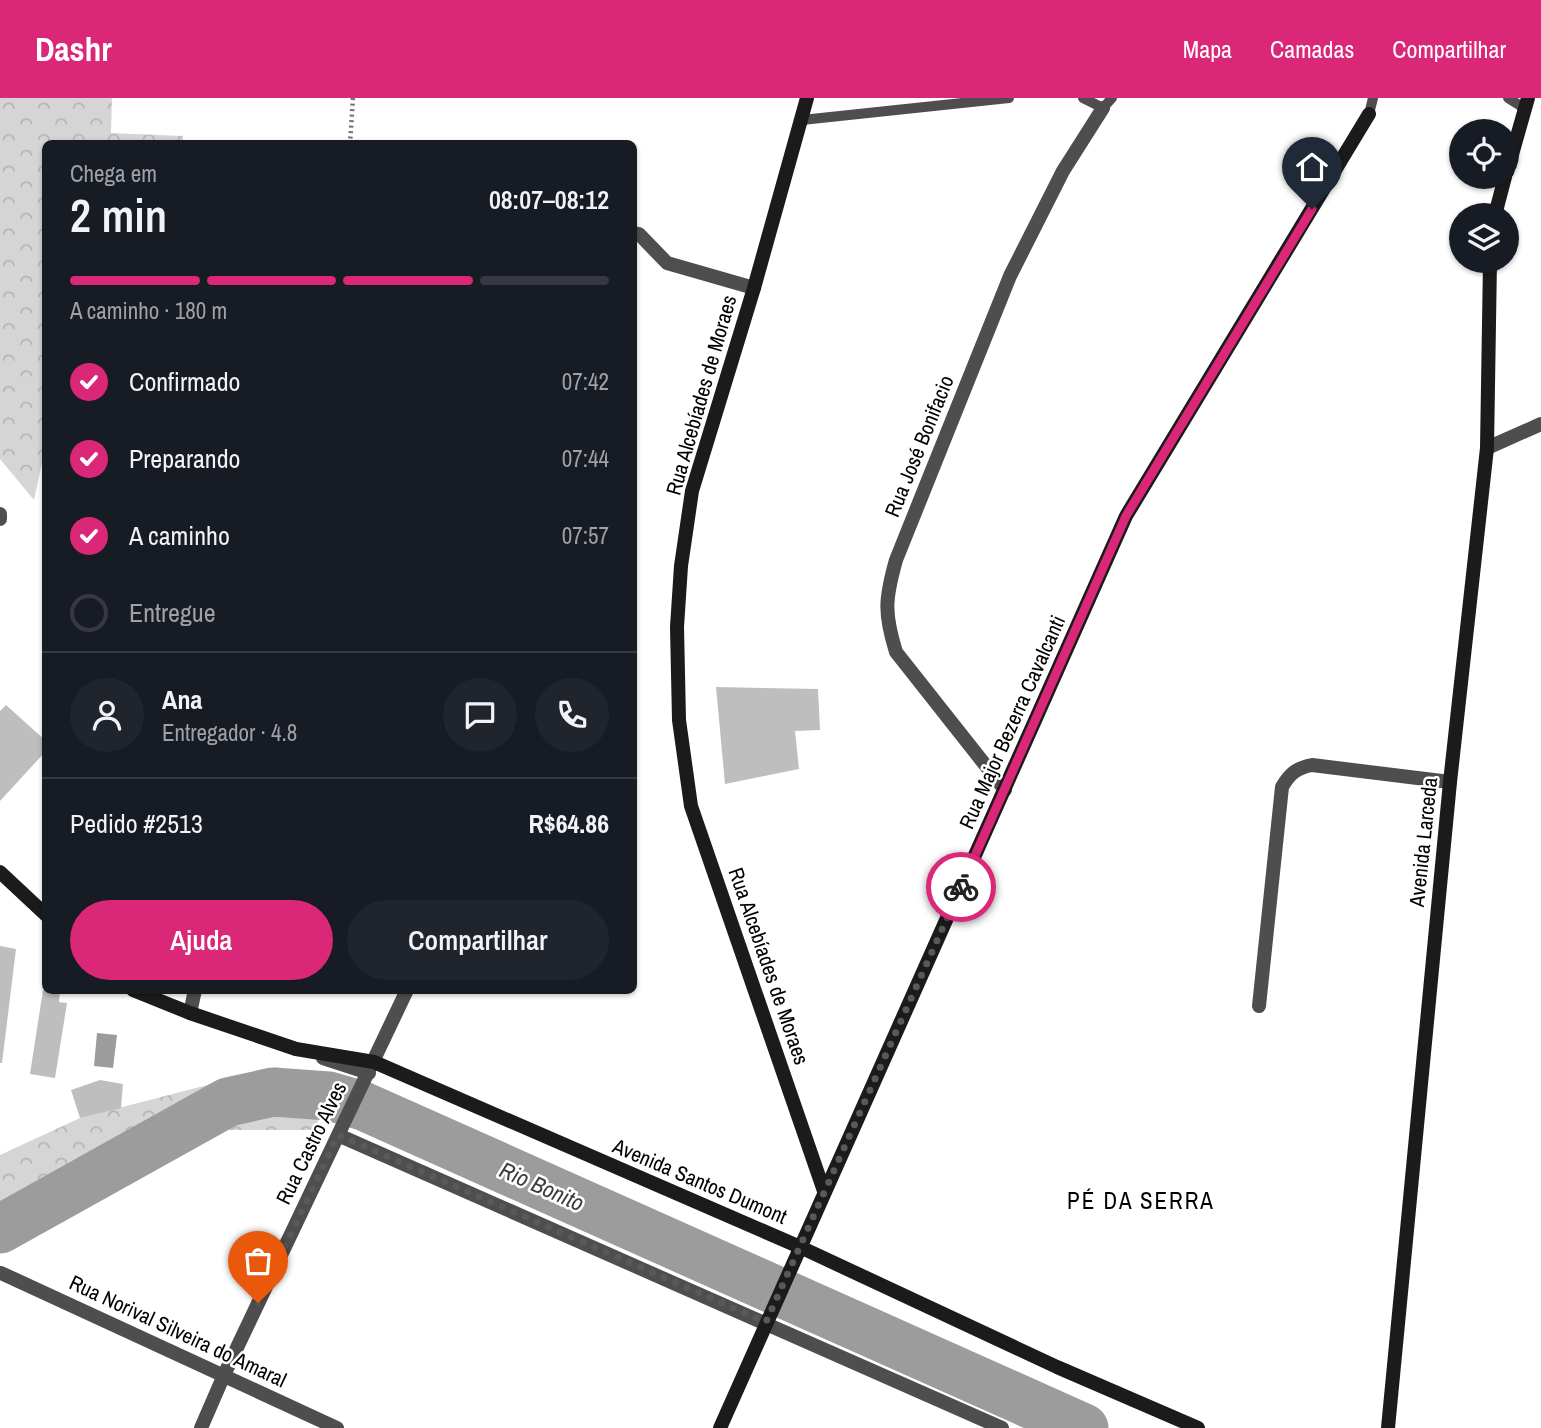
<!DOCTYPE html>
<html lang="pt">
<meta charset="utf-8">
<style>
:root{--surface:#171b24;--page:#20242c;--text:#f1f3f6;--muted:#9ea1a6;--line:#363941;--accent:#db2777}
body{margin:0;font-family:"Archivo Narrow",sans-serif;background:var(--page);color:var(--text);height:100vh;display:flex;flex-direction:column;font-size:26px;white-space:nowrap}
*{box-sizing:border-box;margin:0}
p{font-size:23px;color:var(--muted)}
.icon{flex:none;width:38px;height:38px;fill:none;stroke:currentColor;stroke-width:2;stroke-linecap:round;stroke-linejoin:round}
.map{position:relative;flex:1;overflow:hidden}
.side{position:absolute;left:42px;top:42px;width:595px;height:854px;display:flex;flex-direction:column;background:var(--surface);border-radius:10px;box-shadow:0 2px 5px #0004}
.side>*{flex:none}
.buttons{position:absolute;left:1449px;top:21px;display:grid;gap:14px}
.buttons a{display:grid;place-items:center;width:70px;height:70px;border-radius:50%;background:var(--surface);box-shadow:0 2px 5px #0004;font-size:35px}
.pin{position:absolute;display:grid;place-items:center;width:60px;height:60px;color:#fff;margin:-72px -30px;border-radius:50% 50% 50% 0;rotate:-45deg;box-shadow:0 0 7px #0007}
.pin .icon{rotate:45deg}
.courier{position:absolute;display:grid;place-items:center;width:70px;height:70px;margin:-35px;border:5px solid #db2777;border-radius:50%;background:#fff;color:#222;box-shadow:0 2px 9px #0007}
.summary em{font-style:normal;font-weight:600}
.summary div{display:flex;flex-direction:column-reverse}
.summary{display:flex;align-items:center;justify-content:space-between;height:119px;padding:0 28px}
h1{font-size:46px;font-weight:600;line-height:52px}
.bar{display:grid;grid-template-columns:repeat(4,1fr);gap:10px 7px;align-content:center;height:84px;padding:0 28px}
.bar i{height:9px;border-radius:5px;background:var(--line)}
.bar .selected{background:var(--accent)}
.bar p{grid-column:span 4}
.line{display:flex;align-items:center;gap:18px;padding:0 28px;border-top:2px solid var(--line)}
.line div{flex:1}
.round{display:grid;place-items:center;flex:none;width:74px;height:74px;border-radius:37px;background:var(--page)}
ol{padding:0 28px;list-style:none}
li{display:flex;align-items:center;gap:21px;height:77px}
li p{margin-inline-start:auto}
li .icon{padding:7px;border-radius:50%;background:var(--accent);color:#fff;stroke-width:4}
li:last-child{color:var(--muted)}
li i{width:38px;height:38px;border:4px solid var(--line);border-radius:50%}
.button{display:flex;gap:14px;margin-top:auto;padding:14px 28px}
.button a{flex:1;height:80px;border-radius:42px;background:var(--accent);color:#fff;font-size:28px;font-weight:600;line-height:80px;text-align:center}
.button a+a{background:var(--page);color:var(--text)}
header{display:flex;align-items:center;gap:42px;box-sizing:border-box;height:98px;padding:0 35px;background:var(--accent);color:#fff}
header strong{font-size:33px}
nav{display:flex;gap:38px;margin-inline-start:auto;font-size:24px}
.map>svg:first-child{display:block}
</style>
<header>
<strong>Dashr</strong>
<nav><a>Mapa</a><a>Camadas</a><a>Compartilhar</a></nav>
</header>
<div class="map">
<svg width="1541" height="1330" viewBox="0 0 1541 1330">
<defs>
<pattern id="forest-crowns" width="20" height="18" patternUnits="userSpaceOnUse" patternTransform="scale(1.75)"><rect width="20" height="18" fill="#d5d5d5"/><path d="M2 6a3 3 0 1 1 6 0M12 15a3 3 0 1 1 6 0" fill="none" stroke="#b5b5b5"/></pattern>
</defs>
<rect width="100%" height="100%" fill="#fff"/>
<path fill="url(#forest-crowns)" d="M0,0H112L111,35L183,38V45L46,46V346L34,402L0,361Z
M276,969L333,990L314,1032H204L0,1149V1057L80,1020L215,985L272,979Z"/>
<path fill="#9c9c9c" d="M97,935L117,937L113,970L94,968Z"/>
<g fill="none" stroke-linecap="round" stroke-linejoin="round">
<path stroke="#9c9c9c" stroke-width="49" d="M0,1131L228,1004L273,994L329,998L363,1008L1084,1330"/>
</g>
<path fill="#bebebe" d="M716,589L818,591L820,632L795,633L799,671L725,686Z
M6,607L46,643V653L0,703V613Z
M0,848L16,851L2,965H0Z
M43,892H60L59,904L67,905L55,980L30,976Z
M100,982L123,986L121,1010L80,1020L71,992Z"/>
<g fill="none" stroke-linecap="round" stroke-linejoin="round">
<path stroke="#707070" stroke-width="4.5" stroke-dasharray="2 3.5" stroke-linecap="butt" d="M350,46L353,0"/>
<path stroke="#4e4e4e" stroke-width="10" d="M1083,0L1103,10L1112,0
M1508,0L1524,10
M1369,16L1373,0
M802,22L1009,0"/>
<path stroke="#4e4e4e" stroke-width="14" d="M634,135L639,136L667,165L754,190
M1487,350L1541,326
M0,416V421
M1005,692L896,554C884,515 885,501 896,462L1010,178L1063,73L1103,10
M1259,908L1282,689C1290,675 1297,670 1312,667L1450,684
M190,915L195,892
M323,960L369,975
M338,1037L1002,1330
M1,1175L337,1330
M201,1330L224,1277L407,892"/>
<path stroke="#1b1b1b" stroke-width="14" d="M807,0L754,190L692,393L681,468L677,529L679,622L691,708L824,1093
M1507,74L1528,0
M1495,117L1505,79
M0,774L46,817
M133,892L190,915L296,951L374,964L800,1149L1057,1269L1198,1330
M720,1330L1126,418L1369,16
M1388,1330L1450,684L1487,350L1490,163"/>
</g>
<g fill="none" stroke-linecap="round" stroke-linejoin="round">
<path stroke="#595959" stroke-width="7" stroke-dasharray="0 12.6" d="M258,1205L338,1037L766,1224L961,789"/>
<path stroke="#db2777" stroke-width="9" d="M961,789L1126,418L1312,111"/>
</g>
<g text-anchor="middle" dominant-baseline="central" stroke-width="5" stroke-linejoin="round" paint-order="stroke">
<g font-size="21" fill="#000" stroke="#fff">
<text transform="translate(701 297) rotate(-74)">Rua Alcebíades de Moraes</text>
<text transform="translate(919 348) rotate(-68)">Rua José Bonifacio</text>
<text transform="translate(1012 624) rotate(-66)">Rua Major Bezerra Cavalcanti</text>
<text transform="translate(1423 744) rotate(-84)">Avenida Larceda</text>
<text transform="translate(769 868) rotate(71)">Rua Alcebíades de Moraes</text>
<text transform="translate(311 1045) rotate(-64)">Rua Castro Alves</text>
<text transform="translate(700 1083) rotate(23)">Avenida Santos Dumont</text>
<text transform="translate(178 1233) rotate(25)">Rua Norival Silveira do Amaral</text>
</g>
<g font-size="23" font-style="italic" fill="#3d3d3d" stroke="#fff">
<text transform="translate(542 1088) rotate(24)">Rio Bonito</text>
</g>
<g font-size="23" letter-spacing="2" fill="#000" stroke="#fff">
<text x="1141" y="1102">PÉ DA SERRA</text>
</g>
</g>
</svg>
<div class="buttons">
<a><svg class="icon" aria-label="locate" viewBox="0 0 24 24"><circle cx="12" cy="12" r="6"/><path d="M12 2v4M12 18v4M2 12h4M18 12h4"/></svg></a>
<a><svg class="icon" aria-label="layers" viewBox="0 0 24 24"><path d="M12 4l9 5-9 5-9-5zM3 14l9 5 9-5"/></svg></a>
</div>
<div class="pin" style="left:258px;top:1205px;background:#ea580c"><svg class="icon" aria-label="bag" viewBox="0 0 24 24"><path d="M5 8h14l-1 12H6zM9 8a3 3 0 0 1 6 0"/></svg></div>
<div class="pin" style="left:1312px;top:111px;background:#1f2937"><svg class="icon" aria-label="home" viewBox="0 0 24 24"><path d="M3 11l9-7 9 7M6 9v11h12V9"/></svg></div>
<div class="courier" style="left:961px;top:789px"><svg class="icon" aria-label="bike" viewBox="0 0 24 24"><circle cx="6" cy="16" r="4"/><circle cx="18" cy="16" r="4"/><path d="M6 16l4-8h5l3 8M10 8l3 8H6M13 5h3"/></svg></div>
<section class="side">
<div class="summary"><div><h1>2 min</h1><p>Chega em</p></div><em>08:07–08:12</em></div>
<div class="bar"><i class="selected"></i><i class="selected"></i><i class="selected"></i><i></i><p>A caminho · 180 m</p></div>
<ol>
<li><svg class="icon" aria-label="check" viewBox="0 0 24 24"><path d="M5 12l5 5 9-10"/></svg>Confirmado<p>07:42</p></li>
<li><svg class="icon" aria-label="check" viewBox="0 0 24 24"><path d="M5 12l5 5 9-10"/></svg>Preparando<p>07:44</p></li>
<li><svg class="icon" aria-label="check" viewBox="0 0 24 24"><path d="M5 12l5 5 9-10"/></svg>A caminho<p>07:57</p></li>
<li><i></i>Entregue</li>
</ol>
<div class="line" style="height:126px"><a class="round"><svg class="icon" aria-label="person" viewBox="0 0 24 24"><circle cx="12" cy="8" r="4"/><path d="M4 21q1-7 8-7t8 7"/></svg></a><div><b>Ana</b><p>Entregador · 4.8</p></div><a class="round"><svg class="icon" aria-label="chat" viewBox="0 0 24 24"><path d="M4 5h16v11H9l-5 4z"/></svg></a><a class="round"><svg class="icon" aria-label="phone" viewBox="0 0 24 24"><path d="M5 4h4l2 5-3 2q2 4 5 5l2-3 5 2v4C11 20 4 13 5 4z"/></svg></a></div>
<div class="line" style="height:91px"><div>Pedido #2513</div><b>R$64.86</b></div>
<div class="button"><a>Ajuda</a><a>Compartilhar</a></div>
</section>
</div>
